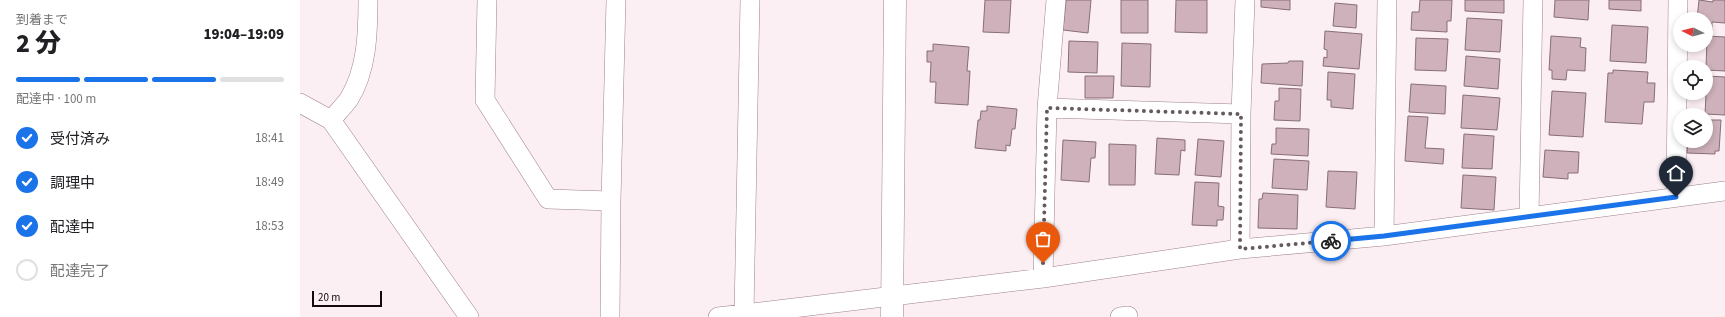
<!DOCTYPE html>
<html lang="ja">
<meta charset="utf-8">
<style>
:root{--surface:#fff;--page:#f2f2f2;--text:#202124;--muted:#757577;--line:#e0e0e0;--accent:#1a73e8}
body{margin:0;font-family:"Source Sans 3","Noto Sans JP",sans-serif;background:var(--page);color:var(--text);height:100vh;display:flex;flex-direction:column;font-size:15px;white-space:nowrap}
*{box-sizing:border-box;margin:0}
p{font-size:13px;color:var(--muted)}
.icon{flex:none;width:22px;height:22px;fill:none;stroke:currentColor;stroke-width:2;stroke-linecap:round;stroke-linejoin:round}
.map{position:relative;flex:1;overflow:hidden}
.side{display:flex;flex-direction:column;background:var(--surface);width:300px}
.side>*{flex:none}
.needle{width:26px;rotate:276deg}
.buttons{position:absolute;left:1373px;top:12px;display:grid;gap:8px}
.buttons a{display:grid;place-items:center;width:40px;height:40px;border-radius:50%;background:var(--surface);box-shadow:0 2px 6px #0003;font-size:20px}
.scale{position:absolute;left:12px;bottom:10px;width:70px;box-sizing:border-box;padding-left:4px;border:2px solid #130a0d;border-top:0;font-size:11px;line-height:14px;white-space:nowrap;color:#130a0d;-webkit-text-stroke:3px #fceff3;paint-order:stroke}
.pin{position:absolute;display:grid;place-items:center;width:34px;height:34px;color:#fff;margin:-41px -17px;border-radius:50% 50% 50% 0;rotate:-45deg;box-shadow:0 0 4px #0007}
.pin .icon{rotate:45deg}
.courier{position:absolute;display:grid;place-items:center;width:40px;height:40px;margin:-20px;border:3px solid #1a73e8;border-radius:50%;background:#fff;color:#222;box-shadow:0 1px 5px #0007}
.head em{font-style:normal;font-weight:800}
.head div{display:flex;flex-direction:column-reverse}
.head{display:flex;align-items:center;justify-content:space-between;height:68px;padding:0 16px}
h1{font-size:26px;font-weight:800;line-height:30px}
.bar{display:grid;grid-template-columns:repeat(4,1fr);gap:6px 4px;align-content:center;height:48px;padding:0 16px}
.bar i{height:5px;border-radius:3px;background:var(--line)}
.bar .active{background:var(--accent)}
.bar p{grid-column:span 4}
ol{padding:0 16px;list-style:none}
li{display:flex;align-items:center;gap:12px;height:44px}
li p{margin-inline-start:auto}
li .icon{padding:4px;border-radius:50%;background:var(--accent);color:#fff;stroke-width:4}
li:last-child{color:var(--muted)}
li i{width:22px;height:22px;border:2px solid var(--line);border-radius:50%}
main{display:flex;flex:1;min-height:0}
.map>svg:first-child{display:block}
</style>
<main>
<section class="side">
<div class="head"><div><h1>2 分</h1><p>到着まで</p></div><em>19:04–19:09</em></div>
<div class="bar"><i class="active"></i><i class="active"></i><i class="active"></i><i></i><p>配達中 · 100 m</p></div>
<ol>
<li><svg class="icon" aria-label="check" viewBox="0 0 24 24"><path d="M5 12l5 5 9-10"/></svg>受付済み<p>18:41</p></li>
<li><svg class="icon" aria-label="check" viewBox="0 0 24 24"><path d="M5 12l5 5 9-10"/></svg>調理中<p>18:49</p></li>
<li><svg class="icon" aria-label="check" viewBox="0 0 24 24"><path d="M5 12l5 5 9-10"/></svg>配達中<p>18:53</p></li>
<li><i></i>配達完了</li>
</ol>
</section>
<div class="map">
<svg width="1425" height="317" viewBox="0 0 1425 317">
<rect width="100%" height="100%" fill="#fceff3"/>
<path fill="#ceb1ba" stroke="#886e76" d="M685,0H711L709,33L683,32Z
M766,0H791L788,33L763,30Z
M821,0H848V33H821Z
M876,0H907V33L875,32Z
M961,0H990V10L961,7Z
M1120,0H1152L1151,21H1147V32L1111,30L1112,12H1119Z
M1165,0H1204V13L1165,11Z
M1255,0H1289L1288,20L1254,17Z
M1309,0H1341V11L1309,9Z
M1399,0L1413,2V0H1425V23L1412,22V31H1406V19H1397Z
M1035,3L1057,5L1056,28L1033,26Z
M1167,18L1202,20L1200,52L1165,50Z
M1312,25L1348,27L1346,63L1310,61Z
M1025,31L1062,34L1059,69L1023,66L1024,57L1027,58V50L1024,49Z
M1251,36L1281,38L1280,47L1286,48L1285,71L1267,70L1266,80L1252,79V70H1249Z
M1407,36L1425,37V71L1406,70Z
M1116,38L1148,39L1146,71L1115,70Z
M769,41L798,42L797,73L768,72Z
M822,43L851,44L850,87L821,86Z
M633,44L669,47L667,71H670L668,105L635,103L636,82H630L631,62H627V51H633Z
M1166,56L1200,59L1198,89L1164,86Z
M989,61H1003L1002,86L961,83L962,64L988,63Z
M1313,70L1348,72L1347,83H1355L1354,102H1344L1342,124L1305,122L1308,73H1313Z
M1028,72L1055,74L1053,109L1031,107V100H1027Z
M785,76H814L813,98H785Z
M1407,76L1425,77V115L1405,114Z
M1111,84L1146,86L1145,114L1109,112Z
M979,88L1001,89L1000,121L974,120L975,101H979Z
M1252,91L1286,93L1283,137L1249,135Z
M1163,95L1200,98L1197,130L1161,128Z
M687,106L717,109L715,129H712L710,146L706,145V151L675,148L678,120H680L681,111H687Z
M1108,116L1128,117L1125,148L1144,149L1143,164L1105,161Z
M1406,120H1421L1419,151H1415V154L1387,153L1388,141H1406Z
M976,128L1009,129L1008,156L971,154L972,144H976Z
M1164,134L1194,136L1192,169L1162,168Z
M857,138L885,140V151L881,150L879,175L855,174Z
M898,139L924,141L921,177L895,175Z
M763,140L796,142L795,158H791L789,182L761,180Z
M809,144L836,145L835,185H809Z
M1245,150L1279,152L1278,173H1268V179L1243,177Z
M974,159L1009,161L1007,190L972,188Z
M1028,171L1057,172L1055,209L1026,207Z
M1163,175L1196,177L1194,210L1161,208Z
M895,182L919,183L918,206L924,207L923,220H917V226L892,225Z
M963,193L998,195L997,229L958,228L959,199H962Z"/>
<g fill="none" stroke-linecap="round" stroke-linejoin="round">
<g stroke="#9e828b" stroke-width="20">
<path id="street" d="M187,0L185,100L248,199L311,201
M0,103L31,120L169,317
M747,108L941,114
M31,120C37,113 44,106 49,99C67,70 68,33 68,0
M1376,197L1378,0
M1229,216L1233,0
M1084,236L1087,0
M940,249L941,114L945,0
M743,278L747,108L756,0
M444,314L450,0
M310,317L311,201L316,0
M418,317L743,278L940,249L1084,236L1425,191
M820,317L828,316"/>
</g>
<g stroke="#9e828b" stroke-width="23">
<path id="secondary" d="M592,317L595,0"/>
</g>
<use href="#street" stroke="#fff" stroke-width="19"/>
<use href="#secondary" stroke="#fff" stroke-width="22"/>
</g>
<g fill="none" stroke-linecap="round" stroke-linejoin="round">
<path stroke="#655a5e" stroke-width="4" stroke-dasharray="0 7.2" d="M743,263L747,108L941,114L940,249L1031,241"/>
<path stroke="#1a73e8" stroke-width="5" d="M1031,241L1084,236L1376,197"/>
</g>
</svg>
<div class="buttons">
<a><svg class="needle" viewBox="-14 -14 28 28"><path d="M0-13l5 13h-10z" fill="#e53935"/><path d="M0 13l5-13h-10z" fill="#757577"/></svg></a>
<a><svg class="icon" aria-label="locate" viewBox="0 0 24 24"><circle cx="12" cy="12" r="6"/><path d="M12 2v4M12 18v4M2 12h4M18 12h4"/></svg></a>
<a><svg class="icon" aria-label="layers" viewBox="0 0 24 24"><path d="M12 4l9 5-9 5-9-5zM3 14l9 5 9-5"/></svg></a>
</div>
<div class="scale">20 m</div>
<div class="pin" style="left:743px;top:263px;background:#ea580c"><svg class="icon" aria-label="bag" viewBox="0 0 24 24"><path d="M5 8h14l-1 12H6zM9 8a3 3 0 0 1 6 0"/></svg></div>
<div class="pin" style="left:1376px;top:197px;background:#1f2937"><svg class="icon" aria-label="home" viewBox="0 0 24 24"><path d="M3 11l9-7 9 7M6 9v11h12V9"/></svg></div>
<div class="courier" style="left:1031px;top:241px"><svg class="icon" aria-label="bike" viewBox="0 0 24 24"><circle cx="6" cy="16" r="4"/><circle cx="18" cy="16" r="4"/><path d="M6 16l4-8h5l3 8M10 8l3 8H6M13 5h3"/></svg></div>
</div>
</main>
